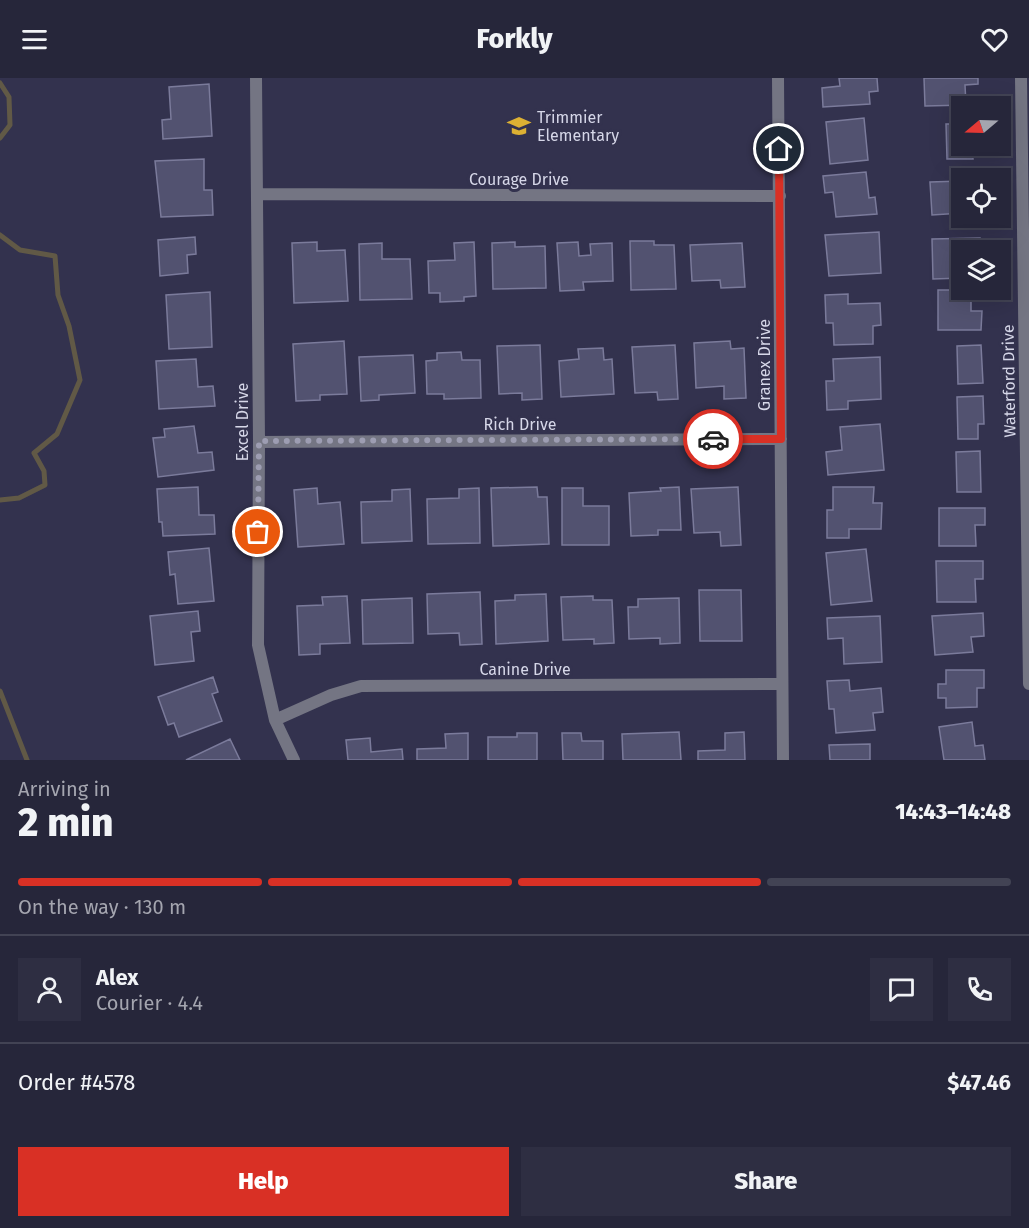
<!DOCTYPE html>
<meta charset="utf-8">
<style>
:root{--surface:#26263a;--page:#2e2e42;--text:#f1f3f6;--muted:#a4a5af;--line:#424354;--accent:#d93025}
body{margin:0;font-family:"Fira Sans",sans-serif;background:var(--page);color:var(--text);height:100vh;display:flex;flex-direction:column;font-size:22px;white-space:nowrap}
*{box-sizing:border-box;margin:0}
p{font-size:20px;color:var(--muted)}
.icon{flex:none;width:33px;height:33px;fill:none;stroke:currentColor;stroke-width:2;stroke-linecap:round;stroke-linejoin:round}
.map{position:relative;height:682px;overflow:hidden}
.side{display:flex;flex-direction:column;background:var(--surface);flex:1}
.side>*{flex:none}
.needle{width:39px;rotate:251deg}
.tools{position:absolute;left:951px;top:18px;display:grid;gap:12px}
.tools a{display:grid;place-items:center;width:60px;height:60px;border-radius:0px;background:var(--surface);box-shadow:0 6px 24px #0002,0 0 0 2px var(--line);font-size:30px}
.pin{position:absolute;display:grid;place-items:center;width:51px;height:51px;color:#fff;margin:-26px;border:3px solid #fff;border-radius:50%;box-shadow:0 2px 6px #0007}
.courier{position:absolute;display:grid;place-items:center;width:60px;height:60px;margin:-30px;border:4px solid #d93025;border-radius:50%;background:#fff;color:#222;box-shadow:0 2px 8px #0007}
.overview em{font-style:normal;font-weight:800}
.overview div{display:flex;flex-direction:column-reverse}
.overview{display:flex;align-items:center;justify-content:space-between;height:102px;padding:0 18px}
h1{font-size:39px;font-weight:800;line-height:45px}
.bar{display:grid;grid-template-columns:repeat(4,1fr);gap:9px 6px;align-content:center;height:72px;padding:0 18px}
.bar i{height:8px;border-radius:4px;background:var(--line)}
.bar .selected{background:var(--accent)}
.bar p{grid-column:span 4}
.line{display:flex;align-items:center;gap:15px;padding:0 18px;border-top:2px solid var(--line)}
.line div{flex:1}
.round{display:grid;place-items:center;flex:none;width:63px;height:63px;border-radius:0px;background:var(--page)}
.button{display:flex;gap:12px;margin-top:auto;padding:12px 18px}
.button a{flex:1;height:69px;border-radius:0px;background:var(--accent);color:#fff;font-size:24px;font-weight:800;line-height:69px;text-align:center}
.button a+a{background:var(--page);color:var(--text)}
header{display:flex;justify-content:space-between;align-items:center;height:78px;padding:0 18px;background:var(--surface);font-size:27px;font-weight:800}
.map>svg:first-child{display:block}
</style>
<header><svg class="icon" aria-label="menu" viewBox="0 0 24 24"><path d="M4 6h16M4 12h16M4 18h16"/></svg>Forkly<svg class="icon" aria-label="heart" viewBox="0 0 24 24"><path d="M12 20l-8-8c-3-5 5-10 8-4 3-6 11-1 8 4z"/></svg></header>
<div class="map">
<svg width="1029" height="682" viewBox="0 0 1029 682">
<rect width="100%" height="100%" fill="#33324e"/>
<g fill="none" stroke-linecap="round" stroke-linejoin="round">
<path stroke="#615946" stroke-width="5" d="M0,5L9,19L10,47L0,60
M0,157L20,172L55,178L58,217L69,248L80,302L57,356L34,375L44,393L45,407L19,420L0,422
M0,613L27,682"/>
</g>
<path fill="#525270" stroke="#7b7b9b" stroke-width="1.5" d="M839,0H877L878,13L869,14L870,26L823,29L822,10L840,8Z
M924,0H978V6L965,7L966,27L925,28Z
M209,6L212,58L163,61L162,42L171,41L169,9Z
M864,40L868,82L830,86L826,44Z
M946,46H962V68H972L973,81H947Z
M204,81V112H212L213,137L161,139L155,83Z
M866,94L869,120L875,119L877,136L836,139L833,114L825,115L823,98Z
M962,103V135L932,137L930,104Z
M879,154L881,195L829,198L825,157Z
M195,159L196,176L187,177L188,195L160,198L158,162Z
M980,160V172H962V200L933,201L932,161Z
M630,163H654V167H674L676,211L631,212Z
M317,164V173L345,172L348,223L294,225L292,165Z
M474,164L476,218L464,219V223L440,224V215H429L428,183L455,182L454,165Z
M515,164V169L545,168L546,210L493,211L492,165Z
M578,164L579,178L591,177L590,166L612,165L613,203L583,204L584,212L560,213L557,165Z
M382,165V181H410L412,221L360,222L359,166Z
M742,165L745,209L721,210L720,202L692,203L690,167Z
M938,212H971V233H982L981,252H938Z
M210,214L212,269L169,271L166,217Z
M848,216V226L880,225L881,247L873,248V266L834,267L833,245H826L825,217Z
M344,263L347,316L320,317V322L296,323L293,266Z
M730,263L731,271L744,270L746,320L724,321V308L696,310L694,265Z
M540,267L542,321L522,322V315L499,316L497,268Z
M675,267L678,321L658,322L657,314L635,315L632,269Z
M981,267L983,305L958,306L957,268Z
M603,270L604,282L612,281L614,316L561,319L559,283L579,281L578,271Z
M461,274L462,282H480L481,320L444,321V316H427L426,283L437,282V275Z
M413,277L415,315L379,317V322L361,323L359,279Z
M880,279L881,321L848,323V331L827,332L826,303H834L833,281Z
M196,281L198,309L213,308L215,328L159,331L156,283Z
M983,318L984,346H978V361H958L957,319Z
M880,346L884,392L828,397L826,374L842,372L840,349Z
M194,348L198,375L212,374L214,392L158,399L153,360L165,359L164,351Z
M980,373L981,414H957L956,374Z
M198,409L199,437H214L215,456L163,458L162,444H159L157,411Z
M537,409L538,419H547L549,466L493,468L491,410Z
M679,409L681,452H658V457L631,458L629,415L661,413L660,410Z
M738,409L741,467L721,468L720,454L694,455L691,411Z
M833,409H874L873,425H882L881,451H849V460H827V432H833Z
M317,410L318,426L340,424L344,466L298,469L294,412Z
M479,410L480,465L428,466L427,421L459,420V411Z
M562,410H583V428H609V467H562Z
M410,411L412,463L362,465L361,424L392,423V412Z
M939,430H985V447H975L976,468H939Z
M209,470L214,523L178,526L175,496L170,497L168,474Z
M866,471L872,523L831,527L826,475Z
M936,483H983V501H975L976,524H937Z
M699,512H741L742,563H700Z
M480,514L482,566L460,567L459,555L428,556L427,516Z
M546,516L548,563L496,566L495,523L515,522V517Z
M347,518L350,565L320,566V576L299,577L297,528L323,527L322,519Z
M593,518V522H612L614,565L594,566V561L563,562L561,519Z
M412,520L413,565L363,566L362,522Z
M679,520L680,565L660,566V560L629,561L628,529H638V521Z
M198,533L200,553L191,554L194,583L155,587L150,538Z
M983,535L984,558L971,559L973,574L935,577L932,538Z
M880,538L882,584L844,586L843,560L828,561L827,540Z
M946,592H984V610H977V629L946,630V620H938V606H946Z
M213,599L218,614L212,616L222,643L179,659L174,645L168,647L158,619Z
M849,602L850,613L881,610L883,634L873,635L875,652L836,655L834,631H829L827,603Z
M972,644L975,668L983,667L985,682H944L939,649Z
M679,654L681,682H623L622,656Z
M744,654L745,682H698V673L725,672V655Z
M468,655V682H417V671L446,670L445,656Z
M517,655H537V682H488V659H517Z
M562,655H581L582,663H603V682H563Z
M370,660L371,674L402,671L403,682H348L346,662Z
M230,661L240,682H186Z
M870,666V682H830L829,667Z"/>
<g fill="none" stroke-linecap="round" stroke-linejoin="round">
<path stroke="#747583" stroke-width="12" d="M256,0L259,364L258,567L275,642L294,682
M778,0L783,682
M1021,0L1029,606
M257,116L780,118
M259,364L781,361
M275,642L331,617L361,608L782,606"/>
</g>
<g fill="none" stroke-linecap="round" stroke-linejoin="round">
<path stroke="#9d9db2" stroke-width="6" stroke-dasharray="0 10.8" d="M258,454L259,363L713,361"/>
<path stroke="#d93025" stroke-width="8" d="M713,361H781L779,71"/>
</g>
<defs>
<g id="school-bare" transform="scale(1.8)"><path d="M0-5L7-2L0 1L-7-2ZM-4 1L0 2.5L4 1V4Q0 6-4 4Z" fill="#ddb133" stroke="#33324e" stroke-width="2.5" paint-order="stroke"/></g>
</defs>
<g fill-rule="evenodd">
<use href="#school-bare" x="519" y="48"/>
</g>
<g text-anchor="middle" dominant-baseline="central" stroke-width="6" stroke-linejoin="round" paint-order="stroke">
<g font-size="16" fill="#d6d7e8" stroke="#33324e" text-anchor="start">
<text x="537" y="39">Trimmier<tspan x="537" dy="18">Elementary</tspan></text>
</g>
<g font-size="16" fill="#d6d7e8" stroke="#33324e">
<text x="519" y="101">Courage Drive</text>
<text transform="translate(764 287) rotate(-90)">Granex Drive</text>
<text transform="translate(1009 303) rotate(-91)">Waterford Drive</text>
<text transform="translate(242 344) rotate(-90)">Excel Drive</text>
<text x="520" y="346">Rich Drive</text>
<text x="525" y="591">Canine Drive</text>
</g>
</g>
</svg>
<div class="tools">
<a><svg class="needle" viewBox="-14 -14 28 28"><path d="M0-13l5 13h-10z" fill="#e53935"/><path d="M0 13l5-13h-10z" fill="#a4a5af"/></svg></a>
<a><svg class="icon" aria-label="locate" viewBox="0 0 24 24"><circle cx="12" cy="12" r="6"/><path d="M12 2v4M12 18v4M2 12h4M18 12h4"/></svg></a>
<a><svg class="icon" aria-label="layers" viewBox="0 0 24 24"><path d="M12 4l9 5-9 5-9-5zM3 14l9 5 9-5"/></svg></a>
</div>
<div class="pin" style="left:258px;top:454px;background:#ea580c"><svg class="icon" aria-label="bag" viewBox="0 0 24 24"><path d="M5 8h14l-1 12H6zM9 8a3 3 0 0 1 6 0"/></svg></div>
<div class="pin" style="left:779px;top:71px;background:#1f2937"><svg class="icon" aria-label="home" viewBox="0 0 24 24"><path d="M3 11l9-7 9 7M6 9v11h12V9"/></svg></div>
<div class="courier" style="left:713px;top:361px"><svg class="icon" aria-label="car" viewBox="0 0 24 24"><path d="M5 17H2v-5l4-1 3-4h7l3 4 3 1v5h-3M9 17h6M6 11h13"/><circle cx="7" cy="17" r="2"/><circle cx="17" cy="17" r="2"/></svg></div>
</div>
<section class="side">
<div class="overview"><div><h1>2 min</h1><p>Arriving in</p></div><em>14:43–14:48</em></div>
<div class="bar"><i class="selected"></i><i class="selected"></i><i class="selected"></i><i></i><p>On the way · 130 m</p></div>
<div class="line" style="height:108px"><a class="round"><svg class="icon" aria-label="person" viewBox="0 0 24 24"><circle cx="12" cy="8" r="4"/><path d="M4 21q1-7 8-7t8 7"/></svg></a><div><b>Alex</b><p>Courier · 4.4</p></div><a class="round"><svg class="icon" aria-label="chat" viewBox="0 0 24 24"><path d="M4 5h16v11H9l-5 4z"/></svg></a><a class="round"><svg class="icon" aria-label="phone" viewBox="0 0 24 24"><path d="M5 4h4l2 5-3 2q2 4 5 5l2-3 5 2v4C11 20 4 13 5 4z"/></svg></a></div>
<div class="line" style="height:78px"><div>Order #4578</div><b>$47.46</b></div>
<div class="button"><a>Help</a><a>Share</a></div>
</section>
